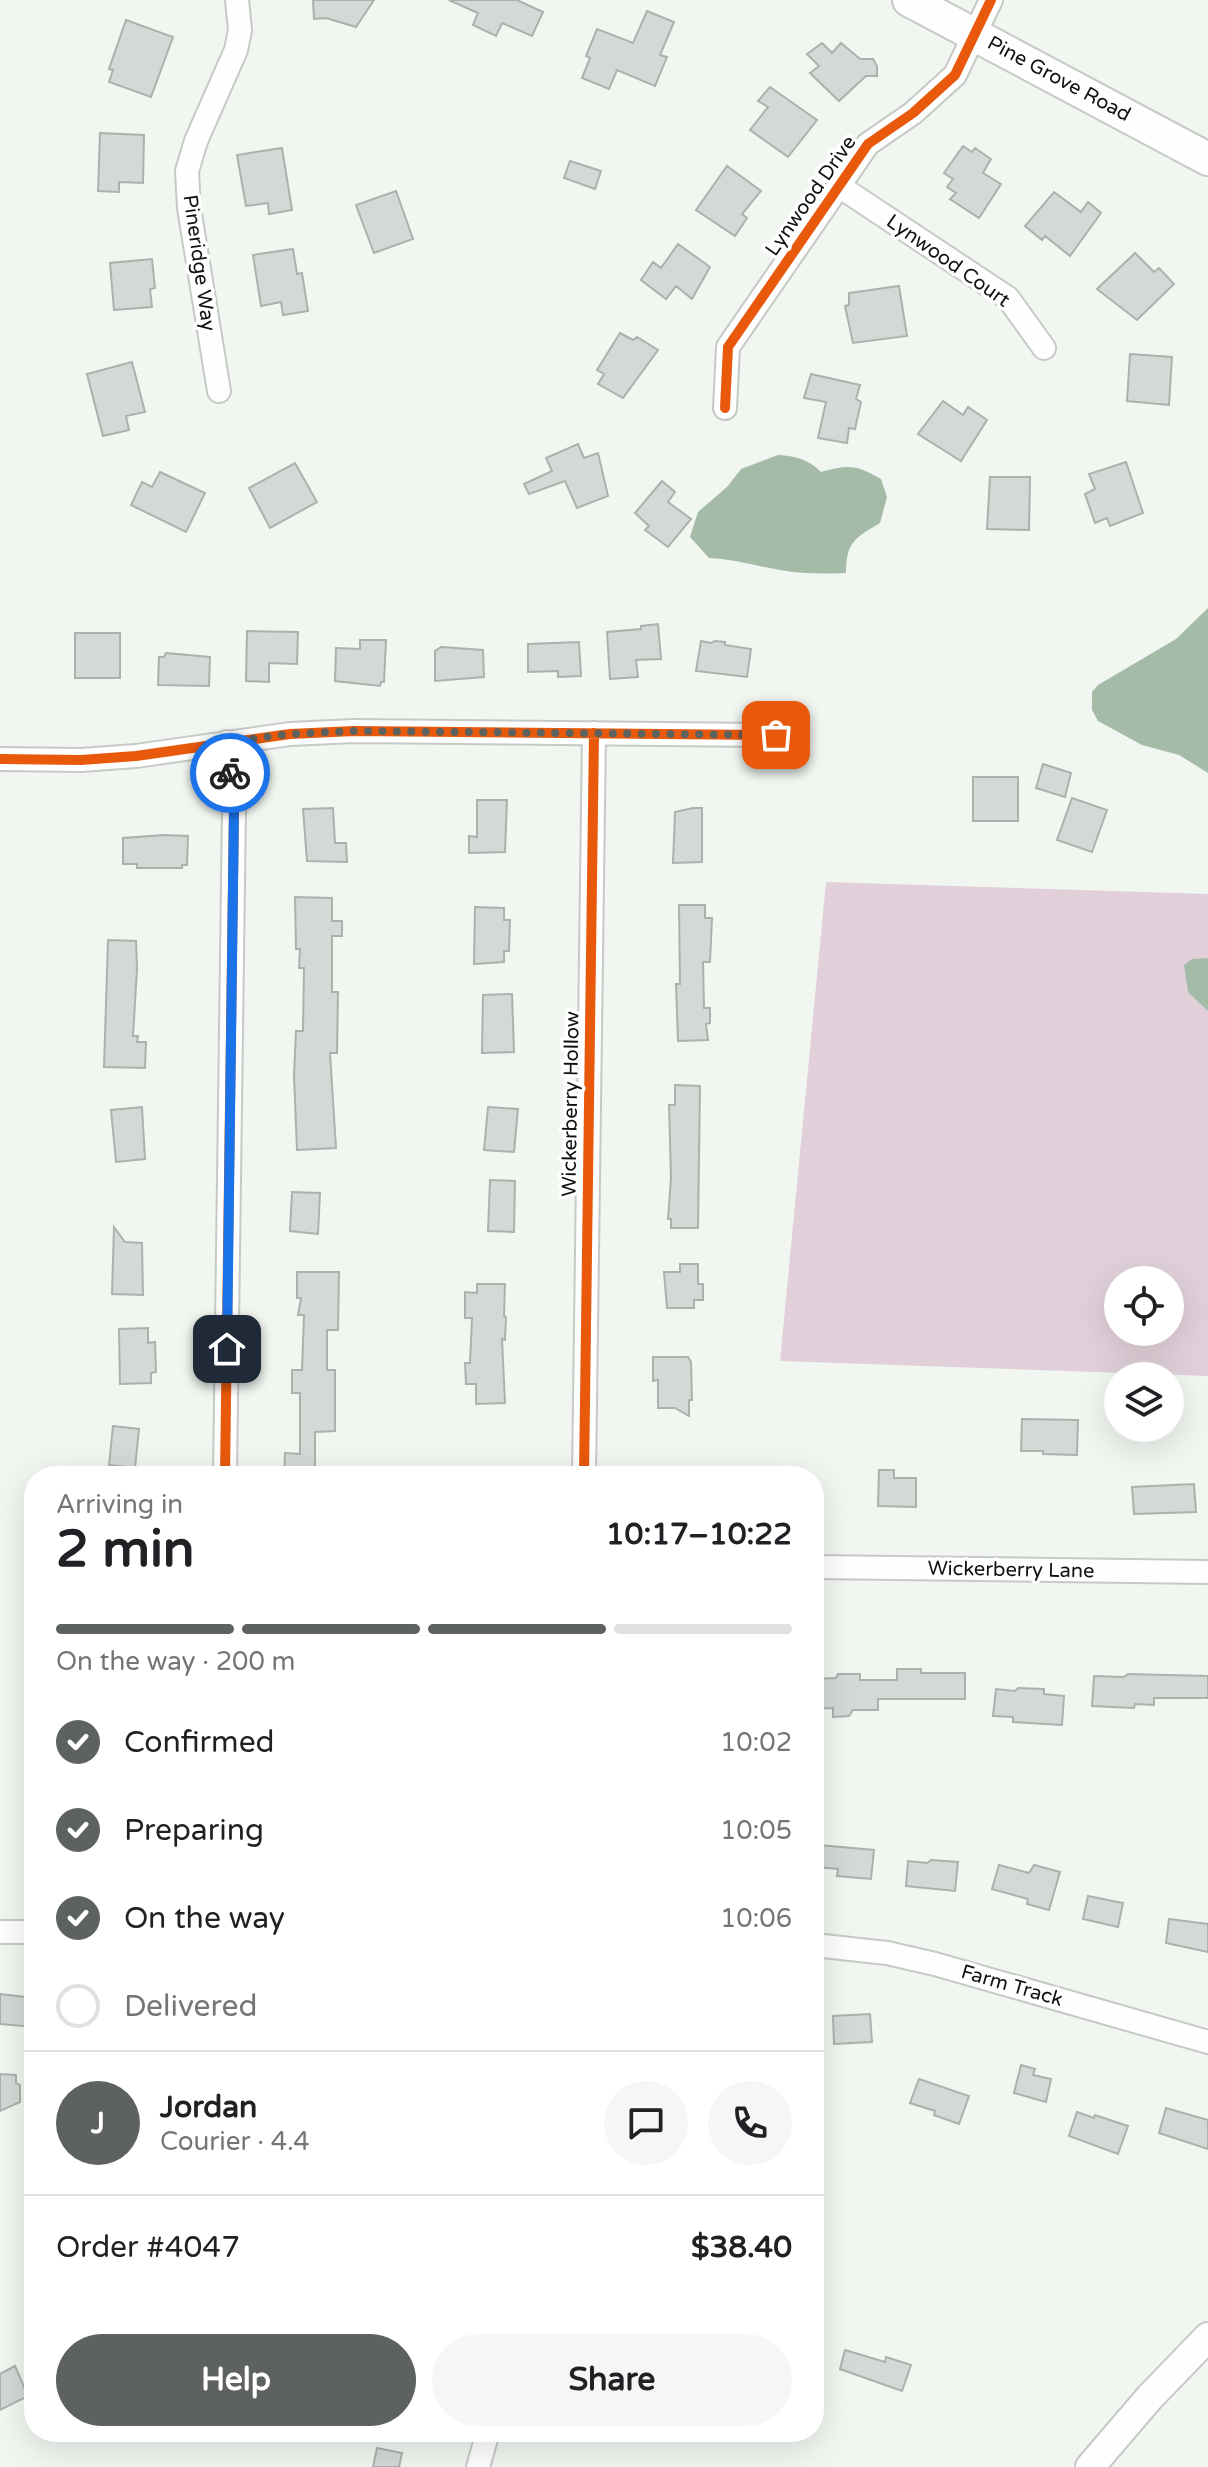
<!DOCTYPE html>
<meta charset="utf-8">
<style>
:root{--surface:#fff;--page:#f6f6f6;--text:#202124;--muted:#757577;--line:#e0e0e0;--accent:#5e625f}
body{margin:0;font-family:"Varela Round",sans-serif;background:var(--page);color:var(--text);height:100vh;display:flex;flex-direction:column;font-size:30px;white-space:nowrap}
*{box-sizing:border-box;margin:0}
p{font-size:26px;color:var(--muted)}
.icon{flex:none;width:44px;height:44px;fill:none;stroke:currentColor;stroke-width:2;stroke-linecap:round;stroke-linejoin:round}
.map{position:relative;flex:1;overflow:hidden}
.side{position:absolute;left:24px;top:1466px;width:800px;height:976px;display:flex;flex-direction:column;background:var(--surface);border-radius:32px;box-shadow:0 8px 32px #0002}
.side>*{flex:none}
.fabs{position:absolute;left:1104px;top:1266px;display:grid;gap:16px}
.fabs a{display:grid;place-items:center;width:80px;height:80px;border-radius:50%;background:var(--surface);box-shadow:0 8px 32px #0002;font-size:40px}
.pin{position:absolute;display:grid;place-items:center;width:68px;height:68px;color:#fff;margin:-34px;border-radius:16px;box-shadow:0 4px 12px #0006}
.courier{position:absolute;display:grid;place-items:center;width:80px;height:80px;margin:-40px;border:6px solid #1a73e8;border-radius:50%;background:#fff;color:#222;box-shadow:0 2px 10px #0007}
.headline em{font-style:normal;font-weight:700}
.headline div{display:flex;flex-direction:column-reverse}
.headline{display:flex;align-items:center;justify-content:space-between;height:136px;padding:0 32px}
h1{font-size:52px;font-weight:700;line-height:60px}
.bar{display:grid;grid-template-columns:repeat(4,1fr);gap:12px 8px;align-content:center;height:96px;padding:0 32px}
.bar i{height:10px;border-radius:6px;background:var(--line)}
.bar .current{background:var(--accent)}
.bar p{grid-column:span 4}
.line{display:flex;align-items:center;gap:20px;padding:0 32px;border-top:2px solid var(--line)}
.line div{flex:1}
.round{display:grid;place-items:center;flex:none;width:84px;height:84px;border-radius:42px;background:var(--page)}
ol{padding:0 32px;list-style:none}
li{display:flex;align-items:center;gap:24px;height:88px}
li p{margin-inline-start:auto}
li .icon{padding:8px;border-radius:50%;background:var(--accent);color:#fff;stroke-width:4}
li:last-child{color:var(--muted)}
li i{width:44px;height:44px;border:4px solid var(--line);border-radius:50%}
.primary-button{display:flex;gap:16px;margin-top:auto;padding:16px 32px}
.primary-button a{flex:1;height:92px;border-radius:48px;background:var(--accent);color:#fff;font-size:32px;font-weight:700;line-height:92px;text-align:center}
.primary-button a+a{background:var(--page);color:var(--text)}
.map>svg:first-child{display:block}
</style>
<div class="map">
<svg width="1208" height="2467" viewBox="0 0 1208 2467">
<rect width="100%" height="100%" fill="#f1f6f1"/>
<path fill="#e1d0d9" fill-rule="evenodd" d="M826,882L1208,894V1376L780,1361ZM1118,1280H1170V1332H1118Z"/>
<path fill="#a4bba8" d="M778,455C796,456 808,459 821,472C849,465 855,464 881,479L887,497L880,523C855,538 846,542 846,573C824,574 802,574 780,570C756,566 734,559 709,558L690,537L698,512L727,487L741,469Z
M1208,608V773L1179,755L1142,745L1098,721L1092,710V692L1098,685L1176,639Z
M1208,958V1011L1188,992L1184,965L1192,959Z"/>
<path fill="#d5d9d6" stroke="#adb1ae" stroke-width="2" d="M313,0H374L356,27L326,18L314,19Z
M449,0H517L543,12L532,36L502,23L496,36L473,25L478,13Z
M647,11L674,22L660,55L667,57L655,86L617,70L609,89L582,78L590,58L586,56L597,29L633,43Z
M126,20L173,37L151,97L109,82L113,70L109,69Z
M822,43L832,53L841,43L860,59H873L877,66V76H866L839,101L810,73L819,66L807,54Z
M770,87L817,120L788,157L750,130L768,107L758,101Z
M100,133L144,135L143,183L119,182V192L98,191Z
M963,146L972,152L975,148L991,159L983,173L1001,184L979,218L950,199L956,193L947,187L953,179L944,173Z
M282,148L292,210L269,214L268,203L246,206L237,155Z
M570,161L601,171L595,189L564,178Z
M727,166L761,191L742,214L747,218L735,236L696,210Z
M396,191L413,239L374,253L356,205Z
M1054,192L1081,212L1088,202L1101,213L1070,256L1045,236L1042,240L1025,226Z
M678,244L710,267L692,299L676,286L666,299L641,280L653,262L661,268Z
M293,249L297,274L302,273L308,311L283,315L281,302L261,306L253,255Z
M1135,253L1154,272L1159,268L1174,284L1137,320L1097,289Z
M152,259L155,288L150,289L152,307L114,310L110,263Z
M899,286L907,336L853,343L845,306L849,305V293Z
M620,333L633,340L637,337L658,350L623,398L598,384L604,374L597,370Z
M1130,354L1172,357L1169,405L1127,401Z
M132,362L145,412L126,416L129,430L103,436L87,374Z
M811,374L860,385L856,399L861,402L855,429L849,428L847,443L818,438L826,402L804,398Z
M943,401L963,415L968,407L987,420L961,461L918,434Z
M578,444L584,458L598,453L608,496L577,508L565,481L529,494L524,484L552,471L546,458Z
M1126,462L1143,513L1110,526L1107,518L1095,523L1085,494L1095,489L1089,474Z
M295,463L317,502L270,528L249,488Z
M160,472L205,493L186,532L131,505L142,482L152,487Z
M990,477H1030L1029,530L987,529Z
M662,481L675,492L668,502L691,519L668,547L645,530L649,526L635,513Z
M658,624L661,659L636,660L638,677L610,679L607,632L641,629V626Z
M247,631L298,632L297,664L269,663V682L246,681Z
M75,633H120V678H75Z
M360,640H386L384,682H381L380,686L335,681L336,648L360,649Z
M701,641L711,643L715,641L725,642V645L751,649L747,677L696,671Z
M579,642L581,676L558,677V671L528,672V644Z
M441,647L483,650L484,677L435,681V651Z
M166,653L210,657L209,686L158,685L159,657H164Z
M1043,764L1071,773L1065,797L1036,788Z
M973,777H1018V821H973Z
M1072,798L1107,810L1092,852L1057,840Z
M477,800H507L505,852L469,853V836L477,837Z
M333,808L335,843H346L347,862L307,861L303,809Z
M693,808H702V862L673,863L675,812Z
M164,835L188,836L187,865H182V868H137V864H123V838Z
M295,897L332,898V921H342V936H332V992H338L337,1053H330L336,1148L297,1150L294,1076L296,1031H303L304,968H299L300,949H296Z
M679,905H705V918H712L710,962H703L704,1008H710V1023L706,1024L708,1040L678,1041L676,984H680Z
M475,907L504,908V920H510L509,951H504V962L474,964Z
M108,940L136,941L137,969L133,1036H138L137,1042H146L145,1068L104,1067Z
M512,994L514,1052L482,1053L483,995Z
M675,1085L700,1086L698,1228H671V1219H668L671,1178L669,1105H675Z
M142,1107L145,1159L116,1162L111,1110Z
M488,1107L518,1109L514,1152L484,1150Z
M490,1180L515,1181L514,1232L488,1231Z
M292,1192L320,1193L318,1234L290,1231Z
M114,1227L125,1242L142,1243L143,1295L112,1294Z
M680,1264H698V1284H703V1300H694V1308H667L664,1272H680Z
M297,1272H339L338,1330H327V1370H335V1431L315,1432V1476H284L285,1453L300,1454V1393H292V1370H302L304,1315H298L301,1298H297Z
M477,1284H505L504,1316L506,1317L505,1340L502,1339L505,1403L476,1404V1384H466L465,1363H470L472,1318H465V1292L477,1293Z
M148,1328V1343L155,1342L156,1372L151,1373V1383L120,1384L119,1329Z
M653,1357H688L691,1362L692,1400H689V1416L675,1408H658V1380L653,1381Z
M1022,1419L1078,1420L1077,1455L1043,1454V1451H1021Z
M113,1426L139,1429L135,1468L109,1465Z
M879,1470H894V1478H916V1507L878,1506Z
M1194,1484L1196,1512L1134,1514L1132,1487Z
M897,1669H921V1673H965V1699H878V1710H853L849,1716L833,1717V1708L814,1709V1679L836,1678L838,1674H860V1680H897Z
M1128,1674L1208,1676V1698H1154V1705L1135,1704L1134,1708L1092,1706L1094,1676L1124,1677Z
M1018,1688L1044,1689V1694L1064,1696L1062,1725L1013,1722V1717L993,1716L996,1689L1015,1691Z
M819,1845L874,1850L871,1879L837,1876L838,1869L817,1867Z
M931,1860L958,1862L955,1891L906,1886L908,1861L927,1863Z
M999,1865L1029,1873L1034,1865L1060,1872L1049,1910L1027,1904L1028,1899L992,1889Z
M1088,1896L1123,1903L1118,1927L1083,1919Z
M1169,1919L1208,1924V1952L1166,1943Z
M0,1994L34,1998V2027L0,2024Z
M870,2014L872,2042L834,2044L833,2016Z
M1021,2065L1035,2069L1033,2075L1051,2079L1046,2102L1014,2093Z
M0,2074L16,2075V2083L20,2085V2102L0,2111Z
M919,2079L969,2096L959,2124L934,2115L935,2111L910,2103Z
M1166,2108L1208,2120V2149L1159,2133Z
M1077,2112L1094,2118L1095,2115L1128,2126L1118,2154L1069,2136Z
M845,2350L885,2362L886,2357L911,2365L902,2391L840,2369Z
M15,2366L28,2396L0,2410V2374Z
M377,2448L402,2453L399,2467H373Z"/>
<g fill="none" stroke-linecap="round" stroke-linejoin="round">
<g stroke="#c6c9c6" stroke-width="26">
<path id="minor" d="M839,186L1008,298L1044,348
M219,391L189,208L187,171L196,141L236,50L240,30L237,0
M725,408L728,347L868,144L913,113L955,75L991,0
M0,759L81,760L136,756L290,734L354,731L776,735
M225,1476L234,808L227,742
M584,1476L594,733
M814,1567L1208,1572
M0,1932H34
M814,1945L887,1953L935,1964L1208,2042
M478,2467L488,2432"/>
</g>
<g stroke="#c6c9c6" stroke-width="32">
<path id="tertiary" d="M1090,2467L1150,2397L1208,2337"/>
</g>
<g stroke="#c6c9c6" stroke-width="36">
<path id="secondary" d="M909,0L1208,159"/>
</g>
<use href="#minor" stroke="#fdfefd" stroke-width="22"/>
<use href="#tertiary" stroke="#fdfefd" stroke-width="28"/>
<use href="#secondary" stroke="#fdfefd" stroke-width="32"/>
<g stroke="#fff" stroke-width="15">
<path id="cycleway" d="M725,408L728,347L868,144L913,113L955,75L991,0
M0,759L81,760L136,756L290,734L354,731L776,735
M225,1476L234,808L227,742
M584,1476L594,733"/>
</g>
<use href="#cycleway" stroke="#e8590c" stroke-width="10"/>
</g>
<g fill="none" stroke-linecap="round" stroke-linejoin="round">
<path stroke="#5e625f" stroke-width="8" stroke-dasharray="0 14.4" d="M230,773L227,742L290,734L354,731L776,735"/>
<path stroke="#1a73e8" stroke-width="10" d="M227,1349L234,808L230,773"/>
</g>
<g text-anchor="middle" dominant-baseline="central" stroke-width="7" stroke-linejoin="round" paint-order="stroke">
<g font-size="20" fill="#0f1210" stroke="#fff">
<text transform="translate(1059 79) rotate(28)">Pine Grove Road</text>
<text transform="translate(811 196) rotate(-55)">Lynwood Drive</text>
<text transform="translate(948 261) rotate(35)">Lynwood Court</text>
<text transform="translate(199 263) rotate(82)">Pineridge Way</text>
<text transform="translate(571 1104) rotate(-89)">Wickerberry Hollow</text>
<text transform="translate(1011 1570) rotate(1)">Wickerberry Lane</text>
<text transform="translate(1012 1986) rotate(16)">Farm Track</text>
</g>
</g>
</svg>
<div class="fabs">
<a><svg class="icon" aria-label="locate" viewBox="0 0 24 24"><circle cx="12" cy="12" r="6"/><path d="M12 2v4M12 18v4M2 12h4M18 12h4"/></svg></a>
<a><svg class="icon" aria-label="layers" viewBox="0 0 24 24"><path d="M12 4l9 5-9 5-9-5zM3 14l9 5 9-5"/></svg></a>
</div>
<div class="pin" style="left:776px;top:735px;background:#ea580c"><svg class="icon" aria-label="bag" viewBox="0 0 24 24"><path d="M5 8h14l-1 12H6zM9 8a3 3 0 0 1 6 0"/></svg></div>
<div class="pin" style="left:227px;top:1349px;background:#1f2937"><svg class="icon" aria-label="home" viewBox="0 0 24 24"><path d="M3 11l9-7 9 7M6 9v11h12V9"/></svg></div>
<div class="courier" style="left:230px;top:773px"><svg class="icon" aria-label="bike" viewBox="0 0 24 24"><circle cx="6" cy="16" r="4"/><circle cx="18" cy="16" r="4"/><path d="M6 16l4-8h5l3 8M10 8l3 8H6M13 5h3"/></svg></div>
<section class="side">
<div class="headline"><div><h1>2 min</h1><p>Arriving in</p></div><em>10:17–10:22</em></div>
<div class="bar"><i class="current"></i><i class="current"></i><i class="current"></i><i></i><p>On the way · 200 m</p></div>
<ol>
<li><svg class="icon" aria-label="check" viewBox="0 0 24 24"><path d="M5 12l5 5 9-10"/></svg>Confirmed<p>10:02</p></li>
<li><svg class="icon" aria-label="check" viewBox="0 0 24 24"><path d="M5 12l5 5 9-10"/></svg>Preparing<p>10:05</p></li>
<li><svg class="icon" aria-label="check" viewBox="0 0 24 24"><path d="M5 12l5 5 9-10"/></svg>On the way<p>10:06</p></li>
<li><i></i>Delivered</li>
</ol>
<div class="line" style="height:144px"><b class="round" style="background:var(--accent);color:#fff">J</b><div><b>Jordan</b><p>Courier · 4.4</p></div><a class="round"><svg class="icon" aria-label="chat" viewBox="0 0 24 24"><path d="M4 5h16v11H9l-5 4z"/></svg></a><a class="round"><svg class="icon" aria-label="phone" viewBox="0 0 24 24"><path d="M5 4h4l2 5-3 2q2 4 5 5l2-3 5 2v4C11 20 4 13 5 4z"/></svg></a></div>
<div class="line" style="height:104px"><div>Order #4047</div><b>$38.40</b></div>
<div class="primary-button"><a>Help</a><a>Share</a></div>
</section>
</div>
